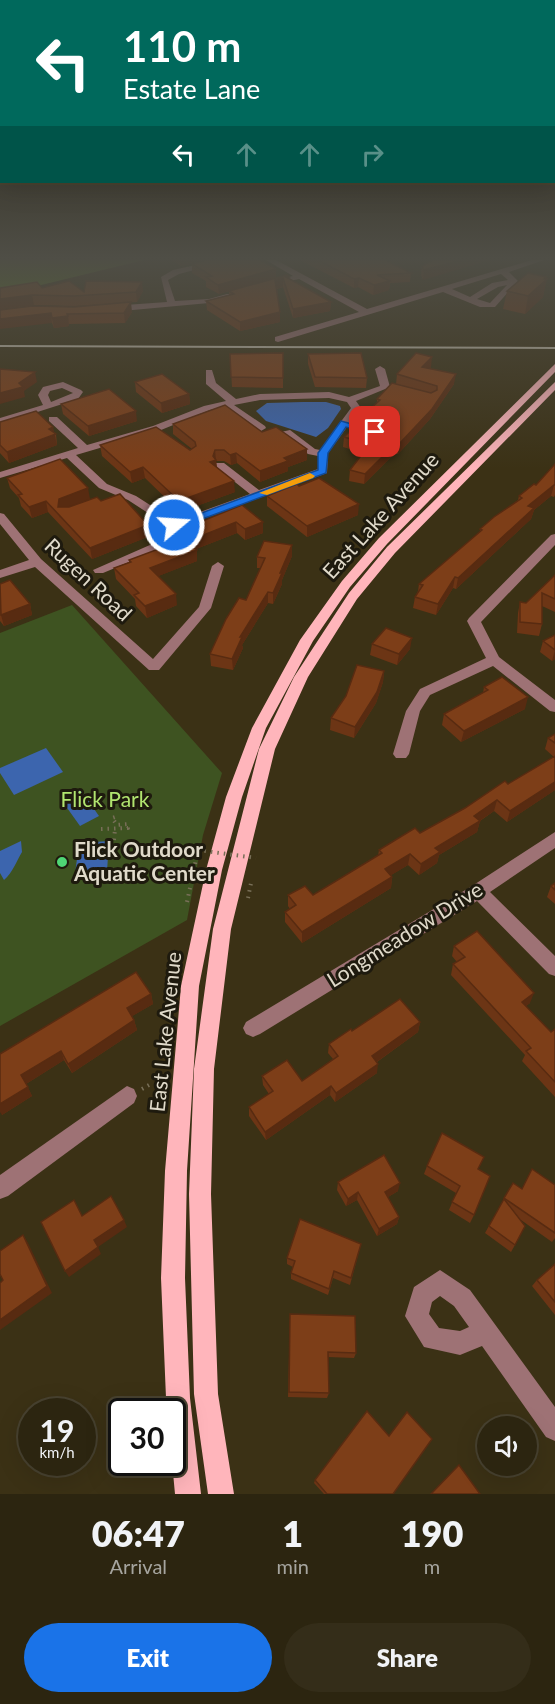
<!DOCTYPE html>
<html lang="en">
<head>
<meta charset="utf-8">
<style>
	body { margin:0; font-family:Lato,sans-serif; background:#342d19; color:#f1f3f6; height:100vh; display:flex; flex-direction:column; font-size:22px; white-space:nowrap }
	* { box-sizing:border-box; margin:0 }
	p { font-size:20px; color:#a6a59f }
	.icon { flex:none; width:33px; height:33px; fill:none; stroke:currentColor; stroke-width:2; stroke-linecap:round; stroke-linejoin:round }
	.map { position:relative; height:1494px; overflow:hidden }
	.side { display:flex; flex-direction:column; background:#2c2510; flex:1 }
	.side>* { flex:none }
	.guide { position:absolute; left:0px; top:0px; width:555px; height:183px; box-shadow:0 6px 24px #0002,0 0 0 2px #484230; background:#00695c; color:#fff; overflow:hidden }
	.buttons { position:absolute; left:477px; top:1416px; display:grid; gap:12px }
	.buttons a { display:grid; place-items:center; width:60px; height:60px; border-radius:50%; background:#2c2510; box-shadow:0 6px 24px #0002,0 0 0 2px #484230; font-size:30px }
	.speed { position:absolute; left:18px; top:1398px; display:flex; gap:12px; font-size:30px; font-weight:700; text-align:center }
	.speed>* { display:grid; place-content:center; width:78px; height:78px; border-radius:50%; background:#2c2510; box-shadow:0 6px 24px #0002,0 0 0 2px #484230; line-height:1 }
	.speed small { font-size:15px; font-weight:400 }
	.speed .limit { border:3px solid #111; border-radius:9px; background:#fff; color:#111 }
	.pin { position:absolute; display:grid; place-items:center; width:51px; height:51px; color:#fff; margin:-26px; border-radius:12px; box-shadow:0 3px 9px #0006 }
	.me { position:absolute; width:66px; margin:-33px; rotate:72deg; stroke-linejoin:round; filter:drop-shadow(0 0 4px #0008) }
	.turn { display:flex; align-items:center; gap:21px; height:126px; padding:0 24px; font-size:27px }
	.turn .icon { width:78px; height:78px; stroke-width:2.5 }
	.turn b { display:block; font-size:42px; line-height:51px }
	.lanes { display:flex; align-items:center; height:57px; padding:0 24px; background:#0003; justify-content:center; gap:30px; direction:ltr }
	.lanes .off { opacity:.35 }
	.eta { display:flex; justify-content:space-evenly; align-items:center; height:102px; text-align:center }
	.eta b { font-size:36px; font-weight:800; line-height:42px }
	.cta { display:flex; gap:12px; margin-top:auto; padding:12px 24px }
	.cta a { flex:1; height:69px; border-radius:36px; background:#1a73e8; color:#fff; font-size:24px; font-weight:800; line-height:69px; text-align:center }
	.cta a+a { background:#342d19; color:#f1f3f6 }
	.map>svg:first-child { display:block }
</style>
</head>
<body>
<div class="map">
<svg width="555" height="1494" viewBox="0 0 555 1494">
	<rect width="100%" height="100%" fill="#3b3115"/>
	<polygon fill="#3e5321" points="72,605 222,773 203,835 187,920 0,1026 0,633"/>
	<polygon fill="#567a1d" points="0,260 144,260 0,295"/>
	<g fill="#3c65ae">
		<polygon points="303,402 326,402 340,406 341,409 328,428 316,437 266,421 256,411 267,403"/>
		<polygon points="46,748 63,772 14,795 0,773 0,768"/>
		<polygon points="80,789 99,816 80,826 60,798"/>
		<path d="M21 841 22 852C16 862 13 872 4 880L0 873V851Z"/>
		<polygon points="109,841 107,872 75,874 79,843"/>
	</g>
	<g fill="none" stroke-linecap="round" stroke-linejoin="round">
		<g stroke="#786f58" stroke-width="4" stroke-dasharray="1.5 5" stroke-linecap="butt">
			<polyline points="101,829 128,828 128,824 117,825 112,818 115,817"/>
			<polyline points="114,840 115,829"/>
			<polyline points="248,898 251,883"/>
			<polyline points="187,902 198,850"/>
			<polyline points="142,1089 151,1084"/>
		</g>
		<g fill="#9e7275" fill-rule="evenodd">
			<polygon points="218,260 232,260 179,274 168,280 175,301 209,299 227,294 230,294 230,298 209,303 111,312 107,309 111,306 167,302 161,277 173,270"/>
			<path d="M266 260H276L367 309 532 260H544L509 272 518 281 495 307H480L443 292 278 342 275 341V337L359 312 299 279 267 286V282L293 276ZM501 274 508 280 492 283 470 297 452 289ZM507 285 490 303 477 299 498 287Z"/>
			<path d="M380 366 385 369 390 387 356 401 361 408 328 453 327 473 179 527 168 546 103 573H95L93 570 159 541 168 526 128 500 99 488 67 458 0 478V472L78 448 49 421V417H57L87 445 153 426 204 406 226 401 206 384V370H212L216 383 236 399 260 394 329 392 349 397 380 386 375 369ZM329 398 347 402 351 408 320 450 315 449 290 430 281 432 308 454 318 456V469L259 490 224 463H216V467L250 494 175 521 136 496 107 484 76 455 161 430 210 410 224 407 261 431 266 428 265 426 234 405 260 400Z"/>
			<path d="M63 382 81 390 83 392 78 399 0 424V418L43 405 38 395 43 387ZM62 388 73 393 51 402 48 395 50 391Z"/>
			<polygon points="0,513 4,514 41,559 153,659 199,607 212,566 218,562 224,566 211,608 159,670 149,670 35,567 0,578 0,570 29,560 0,524"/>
			<polygon points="555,534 555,545 481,622 499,657 555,700 555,712 550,711 493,666 430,695 420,711 409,754 406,758 396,758 393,754 406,711 420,689 486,658 467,621 469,618 551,535"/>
			<polygon points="555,832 555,848 490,892 555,956 555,976 549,974 477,901 260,1034 253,1037 246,1034 243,1028 246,1022 472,886"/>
			<polygon points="127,1086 134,1089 137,1096 134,1103 8,1196 0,1199 0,1175"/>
			<path d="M440 1270 470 1290 555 1407V1441L546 1437 482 1346 460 1355 424 1347 405 1316 414 1287ZM440 1296 454 1306 469 1327 460 1331 439 1328 429 1314 432 1302Z"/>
		</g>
		<g fill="#ffb5bb" fill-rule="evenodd">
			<polygon points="555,364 555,372 387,544 350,587 313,641 266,728 242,797 222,870 199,986 187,1171 185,1278 190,1398 201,1494 175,1494 172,1462 172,1412 167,1412 166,1398 161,1278 165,1171 181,986 206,870 226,797 252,728 300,640 342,581 379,538"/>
			<polygon points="555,382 555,390 395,553 357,599 308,677 275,749 231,929 214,1069 211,1194 218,1394 234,1494 208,1494 194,1394 189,1194 194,1069 213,929 259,749 294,677 349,593 387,547"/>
		</g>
		<polyline stroke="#cec7b6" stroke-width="2" points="0,346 555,348"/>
		<polyline stroke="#786f58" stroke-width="4" stroke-dasharray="1.5 5" stroke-linecap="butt" points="198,850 256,858"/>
	</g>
	<g fill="#6c3515">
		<polygon points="171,260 260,260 276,269 276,278 289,277 289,279 331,302 330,311 293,318 283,287 277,289 280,312 280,322 240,331 207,310 206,301 229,295 229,291 219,294 206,287 206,281 192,273 192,264 198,262 181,266"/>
		<polygon points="300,260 385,260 411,273 410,282 390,283 389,290 373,295 358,287 354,288"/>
		<polygon points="433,260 423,280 421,275 422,266"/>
		<polygon points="546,279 543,297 525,314 503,309 507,291"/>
		<polygon points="0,288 84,292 143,291 137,302 75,306 34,305 0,309"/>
		<polygon points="0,310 132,312 125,323 69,324 69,326 54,328 52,323"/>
		<polygon points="283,353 283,388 232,387 230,354"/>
		<polygon points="308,354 367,378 366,388 315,387 308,364"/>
		<polygon points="431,367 429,369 454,384 430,419 398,454 395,453 364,484 349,481 350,470 363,453 343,447 344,437 367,423 367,414 369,412 369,410 377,403 377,399 396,384 397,374"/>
		<polygon points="135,382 189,394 190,404 162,413 136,392"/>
		<polygon points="61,404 137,421 89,436 63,414"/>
		<polygon points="0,422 56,434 57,445 9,463 0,453"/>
		<polygon points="173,424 262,432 307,460 288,467 288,471 260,482 237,463 231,465 224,461 216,461 217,467 235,492 180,512 145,478 132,483 102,456 100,445 190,450 192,449 173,434"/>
		<polygon points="555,464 555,495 554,497 551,496 534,510 531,519 456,589 453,588 436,615 413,608 415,597 418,591 419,584 480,532 480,529 518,500 519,496 536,485"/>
		<polygon points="7,478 90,499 68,507 101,501 150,536 92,559 48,512 32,518 21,506 19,498 10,488"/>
		<polygon points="299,486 358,515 307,537 267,506 267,496"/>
		<polygon points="225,513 263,522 263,533 245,540 237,533 196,549 185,539 185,528"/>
		<polygon points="292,545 292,556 282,580 282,584 273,604 268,603 242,645 243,648 233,670 211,666 210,654 246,600 261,568 257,568 257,557"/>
		<polygon points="129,560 197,561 158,576 177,605 147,618 136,606 135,599 116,579 114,568 129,562"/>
		<polygon points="555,575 555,612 542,606 542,624 539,636 517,633 518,613 520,602 526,603"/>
		<polygon points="0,584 30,604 32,615 4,626 0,621"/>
		<polygon points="555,635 555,659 552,661 540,652 543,641"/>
		<polygon points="372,644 410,649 397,665 370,655"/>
		<polygon points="384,671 383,682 376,703 354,738 330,730 331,718"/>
		<polygon points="484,687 525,709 461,742 442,725 444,714 483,693"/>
		<polygon points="555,734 555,790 507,822 494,811 480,821 477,832 439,855 437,863 419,875 408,865 391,875 392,877 391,888 302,943 285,922 285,912 290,909 288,906 288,895 313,895 378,856 379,850 420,833 508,784 554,757 545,749 548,738"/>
		<polygon points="555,883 555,904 547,897 551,886"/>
		<polygon points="454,946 530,1003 526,1006 551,1032 555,1029 555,1097 522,1061 525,1055 451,975 453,964 457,962 452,956"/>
		<polygon points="151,994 153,1004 132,1016 134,1020 137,1030 72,1073 64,1060 26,1084 32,1096 2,1115 0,1054"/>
		<polygon points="420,1022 418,1032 377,1062 377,1073 335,1102 330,1095 266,1140 249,1116 249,1107 269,1094 263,1085 262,1076 302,1081 333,1059 328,1053 329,1044 352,1031"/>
		<polygon points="427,1166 478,1169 474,1215 470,1223 449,1210 456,1193 424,1174"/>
		<polygon points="338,1182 398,1191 388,1197 399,1217 397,1224 377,1236 357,1200 346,1206 337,1190"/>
		<polygon points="513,1183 522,1189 555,1185 555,1238 552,1242 521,1220 515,1245 511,1252 485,1233"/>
		<polygon points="361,1244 350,1285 333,1278 328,1295 291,1279 291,1273 293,1267 287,1264 287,1258"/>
		<polygon points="555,1264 555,1315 532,1286 537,1280"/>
		<polygon points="290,1314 356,1353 354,1358 328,1357 329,1393 327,1398 288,1397"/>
		<polygon points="315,1480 393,1494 324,1494 314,1483"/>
	</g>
	<g fill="#582b11">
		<polygon points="180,260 208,260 181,266"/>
		<polygon points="461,260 490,260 423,280 424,270"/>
		<polygon points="276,269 276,278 219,294 218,285"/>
		<polygon points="546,277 545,281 547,279 543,297 525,314 528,296"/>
		<polygon points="283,278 283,287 275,289 275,280"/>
		<polygon points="359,278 358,287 354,288 354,279"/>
		<polygon points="390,281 389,290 373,295 374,285"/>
		<polygon points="142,282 143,291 137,302 136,292"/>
		<polygon points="32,295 34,305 0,309 0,299"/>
		<polygon points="131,302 132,312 125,323 124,313"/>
		<polygon points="331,302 330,311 293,318 293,309"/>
		<polygon points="280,312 280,322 240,331 240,322"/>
		<polygon points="51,313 52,323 0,329 0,319"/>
		<polygon points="68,316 69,326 54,328 52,318"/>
		<polygon points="432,357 431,367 421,377 422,367"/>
		<polygon points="35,372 37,382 24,391 25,397 0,404 0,393 19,383"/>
		<polygon points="456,374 454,384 430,419 398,454 399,444"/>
		<polygon points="189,394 190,404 162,413 161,403"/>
		<polygon points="136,411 137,421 89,436 88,426"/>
		<polygon points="53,427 57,445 9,463 7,452"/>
		<polygon points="396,443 395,453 364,484 365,474"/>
		<polygon points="307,449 307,460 288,467 288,471 260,482 260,471 284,458"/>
		<polygon points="215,450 217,470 210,462"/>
		<polygon points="236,453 237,463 231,465 230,455"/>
		<polygon points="143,467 145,478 132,483 130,472"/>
		<polygon points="234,481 235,492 180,512 179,501"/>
		<polygon points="554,485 551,496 534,510 531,519 456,589 458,578 528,506"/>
		<polygon points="88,488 90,499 61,510 60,518 58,507 59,499"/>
		<polygon points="46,501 48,512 32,518 29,507"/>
		<polygon points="359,504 358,515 307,537 307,526"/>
		<polygon points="236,522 237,533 196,549 196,538"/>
		<polygon points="263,522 263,533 245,540 245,529"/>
		<polygon points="148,525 150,536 92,559 90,548"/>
		<polygon points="292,545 292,556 282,580 282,584 273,604 273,593 280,573"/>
		<polygon points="197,550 197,561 151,579 150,568"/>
		<polygon points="455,577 453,588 436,615 438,604"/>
		<polygon points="268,592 268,603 242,645 243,648 233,670 232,659 240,637"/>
		<polygon points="176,594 177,605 147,618 145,606"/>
		<polygon points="30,604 32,615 4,626 1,615"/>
		<polygon points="412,638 410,649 397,665 399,654"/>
		<polygon points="555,650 555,659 552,661"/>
		<polygon points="384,671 383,682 376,703 354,738 355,727"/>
		<polygon points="528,697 525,709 461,742 464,731"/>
		<polygon points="555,782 555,790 507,822 510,811"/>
		<polygon points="497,800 494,811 475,824 480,821 477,832 439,855 437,863 419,875 421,864 435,848 474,816"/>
		<polygon points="410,854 408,865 383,880 385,869"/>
		<polygon points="392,877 391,888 302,943 302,932"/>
		<polygon points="534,993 530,1003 518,1012 522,1002"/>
		<polygon points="151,994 153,1004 129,1018 127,1008"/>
		<polygon points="134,1020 137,1030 72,1073 68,1064"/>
		<polygon points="420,1022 418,1032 371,1066 372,1056"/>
		<polygon points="61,1051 64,1060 26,1084 21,1075"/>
		<polygon points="378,1064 377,1073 335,1102 336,1093"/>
		<polygon points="331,1086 330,1095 266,1140 265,1132"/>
		<polygon points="28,1087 32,1096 2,1115 0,1112 0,1104"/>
		<polygon points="400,1183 398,1191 383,1200 385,1192"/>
		<polygon points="358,1192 357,1200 346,1206 348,1199"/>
		<polygon points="399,1217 397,1224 377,1236 379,1229"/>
		<polygon points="124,1220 127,1227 98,1247 101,1254 69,1277 65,1271 94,1240"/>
		<polygon points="23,1235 28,1243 52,1293 0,1330 0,1320"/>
	</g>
	<g fill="#7d3e18" stroke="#582b11" stroke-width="1.5">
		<polygon points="206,260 260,260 276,269 218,285 206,277 212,276 192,264"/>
		<polygon points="318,260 385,260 411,273 377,275 390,281 374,285 359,278 354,279"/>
		<polygon points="433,260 461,260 424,270 422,266"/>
		<polygon points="528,273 546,277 544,279 547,279 528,296 507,291"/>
		<polygon points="287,275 289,277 286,277 331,302 293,309 283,278 275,280 280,312 240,322 206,301 234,294 229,291"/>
		<polygon points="69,281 84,292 86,281 142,282 136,292 74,296 32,295 0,299 0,288 37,282 42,288"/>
		<polygon points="131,302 124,313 67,314 68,316 52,318 51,313 0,319 0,310 32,306 74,307"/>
		<polygon points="283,353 283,378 231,377 230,354"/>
		<polygon points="361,353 367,378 315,377 308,354"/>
		<polygon points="416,353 432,357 422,367 456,374 432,409 399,444 396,443 365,474 350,470 370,444 344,437 359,422 397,430 398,423 367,414 371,410 369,410 380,400 377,399 392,383 431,393 437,390 437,386 397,374"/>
		<polygon points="0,369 35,372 19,383 23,387 0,393"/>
		<polygon points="162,374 189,394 161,403 135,382"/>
		<polygon points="109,389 136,411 88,426 61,404"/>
		<polygon points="225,405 262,432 276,427 307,449 284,458 288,461 260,471 236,453 230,455 224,450 215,450 213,456 216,460 210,462 234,481 179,501 143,467 130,472 100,445 156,427 190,450 196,446 195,442 173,424"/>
		<polygon points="36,411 53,427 49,429 56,434 7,452 0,445 0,422"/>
		<polygon points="60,459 88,488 59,499 58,507 69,507 97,497 101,501 120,494 148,525 90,548 46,501 29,507 18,495 22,494 7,478"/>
		<polygon points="555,464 555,485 554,485 528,506 534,508 458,578 455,577 438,604 415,597 423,585 419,584 482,530 480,529 494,517 522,498 519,496 534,484 536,485"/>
		<polygon points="319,478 359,504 307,526 267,496 297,484 299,486"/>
		<polygon points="242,505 263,522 245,529 236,522 196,538 185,528"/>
		<polygon points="185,539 197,550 150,568 176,594 145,606 134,595 139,593 114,568 131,562 129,560"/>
		<polygon points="264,541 292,545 280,573 282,573 273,593 268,592 240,637 242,637 232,659 210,654 226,619 239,598 246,600 265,558 257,557"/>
		<polygon points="555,575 555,599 542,593 542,624 520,622 520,602 526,603"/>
		<polygon points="10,580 30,604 1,615 0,584"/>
		<polygon points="386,628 412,638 399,654 372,644"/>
		<polygon points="555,635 555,650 543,641"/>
		<polygon points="357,665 384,671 377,692 355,727 331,718 346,696"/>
		<polygon points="502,677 528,697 464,731 444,714 488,690 484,687"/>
		<polygon points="555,734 555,743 548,738"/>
		<polygon points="555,756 555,782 510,811 497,800 474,816 480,821 435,848 440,852 421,864 410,854 385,869 392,877 302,932 285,912 296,905 288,895 305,886 313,895 382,853 379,850 415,828 420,833 465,808 505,781 508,784"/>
		<polygon points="555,883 555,890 551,886"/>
		<polygon points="477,931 534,993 522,1002 551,1032 555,1029 555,1082 526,1051 531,1048 453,964 465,957 454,946"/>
		<polygon points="136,972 151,994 127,1008 134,1020 68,1064 61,1051 21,1075 28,1087 0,1104 0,1054"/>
		<polygon points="400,999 420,1022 372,1056 378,1064 336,1093 331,1086 265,1132 249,1107 273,1091 262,1076 287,1060 302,1081 338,1056 329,1044 351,1029 352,1031"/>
		<polygon points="442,1133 484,1157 478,1169 490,1176 474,1215 452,1202 460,1186 427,1166"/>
		<polygon points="384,1155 400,1183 385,1192 399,1217 379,1229 358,1192 348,1199 338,1182"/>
		<polygon points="532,1169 555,1185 555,1233 504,1198 513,1183 522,1189"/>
		<polygon points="111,1196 124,1220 94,1240 98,1247 65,1271 41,1222 74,1200 82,1216"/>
		<polygon points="504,1199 525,1226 515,1245 489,1226"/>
		<polygon points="300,1219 361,1244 351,1278 334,1271 329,1289 291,1273 295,1261 287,1258"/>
		<polygon points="23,1235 47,1286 0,1320 0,1283 3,1280 0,1274 0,1251"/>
		<polygon points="555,1264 555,1302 537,1280"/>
		<polygon points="290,1314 355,1316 356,1353 328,1352 329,1393 289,1392"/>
		<polygon points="367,1411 389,1436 407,1412 432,1439 393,1494 327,1494 315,1480"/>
		<polygon points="459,1465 480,1494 431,1494"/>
	</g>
	<linearGradient id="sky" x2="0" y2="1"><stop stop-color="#201b0c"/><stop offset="0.55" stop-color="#4f4e46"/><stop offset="1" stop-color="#4f4e46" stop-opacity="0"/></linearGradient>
	<rect width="555" height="469" fill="url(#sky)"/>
	<polygon fill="#1a73e8" stroke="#114b97" stroke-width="1.5" points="341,421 380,432 375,435 346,427 328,453 326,473 178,528 171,528 169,525 318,470 318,453"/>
	<polygon fill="#f59e0b" points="310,473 315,476 313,478 267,495 259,493"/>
	<circle fill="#4fd675" stroke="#1e1a0e" stroke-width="2" cx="62" cy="862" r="6"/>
	<g text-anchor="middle" stroke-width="6" stroke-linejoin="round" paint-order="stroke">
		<g font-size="21" fill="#e0daca" stroke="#1e1a0e">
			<text transform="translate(381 516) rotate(-48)" y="7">East Lake Avenue</text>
			<text transform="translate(88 580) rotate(43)" y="7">Rugen Road</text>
			<text transform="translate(405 935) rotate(-32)" y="7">Longmeadow Drive</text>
			<text transform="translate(166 1032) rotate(-84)" y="7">East Lake Avenue</text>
		</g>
		<g font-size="21" fill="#b1e46f" stroke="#1e1a0e">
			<text x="105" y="807">Flick Park</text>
		</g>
		<g font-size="21" font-weight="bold" fill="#e0daca" stroke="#1e1a0e" text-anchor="start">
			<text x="74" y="857">Flick Outdoor<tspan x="74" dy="24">Aquatic Center</tspan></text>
		</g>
	</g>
</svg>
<div class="buttons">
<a><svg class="icon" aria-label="sound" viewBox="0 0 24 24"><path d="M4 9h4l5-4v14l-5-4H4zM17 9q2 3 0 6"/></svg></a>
</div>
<div class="speed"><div>19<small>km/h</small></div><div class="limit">30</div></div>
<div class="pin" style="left:375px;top:432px;background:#d93025"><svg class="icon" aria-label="arrive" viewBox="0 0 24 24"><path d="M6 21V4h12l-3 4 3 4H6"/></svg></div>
<svg class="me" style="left:174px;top:525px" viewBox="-20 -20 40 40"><circle r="17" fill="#1a73e8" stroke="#fff" stroke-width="3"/><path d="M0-11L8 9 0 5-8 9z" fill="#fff"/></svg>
<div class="guide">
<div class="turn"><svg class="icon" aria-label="left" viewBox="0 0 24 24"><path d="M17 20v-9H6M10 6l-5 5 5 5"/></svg><div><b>110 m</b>Estate Lane</div></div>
<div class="lanes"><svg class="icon" aria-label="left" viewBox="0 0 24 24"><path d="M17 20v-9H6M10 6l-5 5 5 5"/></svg><svg class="icon off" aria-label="ahead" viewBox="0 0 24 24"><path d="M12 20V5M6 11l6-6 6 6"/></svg><svg class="icon off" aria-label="ahead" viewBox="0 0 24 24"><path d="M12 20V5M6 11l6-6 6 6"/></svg><svg class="icon off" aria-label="right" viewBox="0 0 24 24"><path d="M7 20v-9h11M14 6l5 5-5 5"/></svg></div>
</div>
</div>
<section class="side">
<div class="eta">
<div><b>06:47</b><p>Arrival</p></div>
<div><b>1</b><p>min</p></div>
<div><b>190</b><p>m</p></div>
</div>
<div class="cta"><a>Exit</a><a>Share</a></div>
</section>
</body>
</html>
